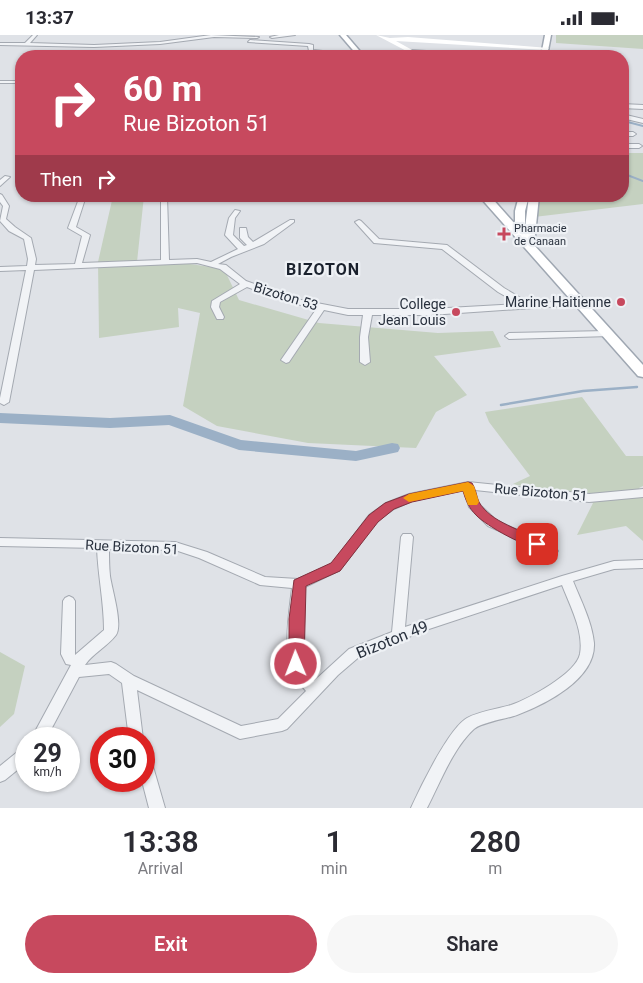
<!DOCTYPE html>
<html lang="en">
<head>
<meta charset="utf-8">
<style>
	body { margin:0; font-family:Roboto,sans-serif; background:#f7f7f7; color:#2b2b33; height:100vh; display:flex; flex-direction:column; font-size:19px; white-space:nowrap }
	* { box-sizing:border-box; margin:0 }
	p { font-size:16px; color:#7c7c81 }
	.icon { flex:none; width:28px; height:28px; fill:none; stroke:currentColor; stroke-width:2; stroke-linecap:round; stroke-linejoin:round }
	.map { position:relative; height:773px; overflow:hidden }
	.sheet { display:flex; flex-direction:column; background:#fff; flex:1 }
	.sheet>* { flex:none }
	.top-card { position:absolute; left:15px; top:15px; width:614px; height:152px; border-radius:20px; box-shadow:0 1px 4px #0004; background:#c7495e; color:#fff; overflow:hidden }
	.speed { position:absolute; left:15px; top:692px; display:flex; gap:10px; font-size:25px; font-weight:700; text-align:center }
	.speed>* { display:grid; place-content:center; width:65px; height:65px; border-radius:50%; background:#fff; box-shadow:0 1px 4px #0004; line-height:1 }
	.speed small { font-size:12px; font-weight:400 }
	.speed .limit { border:8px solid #d22; background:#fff; color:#111 }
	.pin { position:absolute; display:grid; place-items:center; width:42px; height:42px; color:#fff; margin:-21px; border-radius:10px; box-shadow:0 2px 8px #0006 }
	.me { position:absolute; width:55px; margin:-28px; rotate:359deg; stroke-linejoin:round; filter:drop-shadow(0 0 4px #0008) }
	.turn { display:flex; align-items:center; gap:18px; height:105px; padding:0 25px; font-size:22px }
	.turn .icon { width:65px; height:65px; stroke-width:2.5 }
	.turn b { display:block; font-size:35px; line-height:42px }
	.then { display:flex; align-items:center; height:48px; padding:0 25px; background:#0003; gap:10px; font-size:19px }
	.eta { display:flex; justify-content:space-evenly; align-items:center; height:85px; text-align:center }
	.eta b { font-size:30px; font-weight:600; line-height:35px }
	.primary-button { display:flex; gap:10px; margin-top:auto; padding:10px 25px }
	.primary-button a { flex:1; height:58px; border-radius:30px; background:#c7495e; color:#fff; font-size:20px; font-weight:600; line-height:58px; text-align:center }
	.primary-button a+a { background:#f7f7f7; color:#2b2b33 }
	.status { display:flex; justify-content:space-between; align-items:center; height:35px; padding:0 25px; background:#fff; direction:ltr }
	.status svg { height:14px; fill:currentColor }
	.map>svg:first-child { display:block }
</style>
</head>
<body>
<div class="status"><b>13:37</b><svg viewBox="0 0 49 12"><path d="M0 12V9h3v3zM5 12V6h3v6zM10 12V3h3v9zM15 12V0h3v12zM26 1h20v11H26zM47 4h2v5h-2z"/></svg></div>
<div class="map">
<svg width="643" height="773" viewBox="0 0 643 773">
	<rect width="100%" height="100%" fill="#dfe2e7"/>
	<g fill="#c5d1c0">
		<polygon points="556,0 643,0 643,14 556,8"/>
		<polygon points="623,118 643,118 643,169 534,182 538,161 622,161"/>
		<polygon points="113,161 144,161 137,227 170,226 224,234 239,265 319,288 438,298 493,296 501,312 434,321 467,360 436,377 416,413 308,408 217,391 183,371 200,278 178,273 179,292 99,303 98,227"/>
		<polygon points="582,362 626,421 643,421 643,451 639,453 643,464 643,506 626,491 577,500 593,468 513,449 530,441 489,387 485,377"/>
		<polygon points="0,617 25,631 14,679 0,692"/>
	</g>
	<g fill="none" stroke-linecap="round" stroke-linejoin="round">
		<polyline stroke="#9bb0c6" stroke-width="1" points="622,85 628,87"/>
		<g stroke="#9bb0c6" stroke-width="2">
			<polyline points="624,86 643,91"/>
			<polyline points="622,138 643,146"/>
		</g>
		<polyline stroke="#9bb0c6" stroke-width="2.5" points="501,370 583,356 637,352"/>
		<polygon fill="#9bb0c6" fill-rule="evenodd" points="0,378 110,383 170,380 241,405 356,416 392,408 398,409 400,413 398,417 356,426 239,415 169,390 110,393 0,388"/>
		<defs>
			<g id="street">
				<polygon points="33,0 37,0 30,8 94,10 160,7 211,0 259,2 257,3 214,2 160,9 94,12 0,10 0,8 25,8"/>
				<polygon points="279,0 295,0 272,3 270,2"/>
				<polygon points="250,5 309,9 313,10 313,15 362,20 358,21 311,17 309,16 308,11 248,7"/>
				<polygon points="409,15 496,20 498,21 407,17"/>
				<rect x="0" y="46" width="21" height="2"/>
				<polygon points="622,69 643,70 643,74 622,73"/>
				<polygon points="622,79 643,84 643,88 622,83"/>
				<polygon points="622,97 633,97 636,99 633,101 622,101"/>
				<polygon points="622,109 639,109 642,111 639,113 622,113"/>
				<polygon points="5,141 10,142 0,151 0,145"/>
				<polygon points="0,159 2,160 9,171 6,184 15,192 31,203 36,224 35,230 75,229 82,201 68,193 80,161 86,161 76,192 90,200 82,228 161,225 161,161 167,161 169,225 197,224 211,227 238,214 225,200 229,183 235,175 240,176 235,183 233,200 244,211 247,210 240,203 240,193 246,193 248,202 253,207 290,185 294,185 294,187 264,209 231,222 218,229 226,230 246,246 296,264 348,274 430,274 519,269 498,257 442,214 374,208 355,187 359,185 361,186 379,204 447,210 504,253 529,268 578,266 582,268 578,270 430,280 372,280 368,302 370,327 365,330 360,327 360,302 363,280 348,280 324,275 289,327 286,328 281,325 317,273 291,268 247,252 220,267 219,272 224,282 223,284 217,284 211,272 212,266 240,249 220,234 197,228 34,235 9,367 4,370 0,368 0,363 26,235 0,236 0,232 27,231 28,224 24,204 9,196 0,186 3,171 0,167"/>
				<polygon points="607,296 611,299 610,301 509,304 505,301 509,298"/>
				<path d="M468 447 589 459 643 454V462L589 467 475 455 478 468 496 485 556 513 558 516 556 519 552 520 488 491 469 472 464 455 412 466 394 474 377 486 340 535 305 552C302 581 292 623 314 646L349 614 392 597 401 502 403 499H411L413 502 405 592 562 541 614 526 643 525V533L614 534 573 546C581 566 592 587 594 608 596 644 546 669 517 680 506 684 483 687 474 694 453 713 440 748 427 773H411C420 753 449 693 467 683 480 676 497 674 511 670 528 664 576 639 580 619 584 596 570 571 562 550L426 595 359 622 338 640 287 694 282 696 240 704 137 655 143 704H129L122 648 109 639 79 642 46 704H31L71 630 66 629 61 619 63 566 65 563 69 561 73 563 75 566V620L104 595C104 567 98 541 97 513L0 511V503L175 507 207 517 265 542 298 544 332 529 369 480 386 468 409 459ZM109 514 175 515 199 523 260 550 292 553C288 588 279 628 306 656L278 684 241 691 134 641 116 629 111 627 85 630C93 618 107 612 116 600 123 589 112 555 110 541 109 532 109 523 109 514Z"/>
				<polygon points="26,712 26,728 5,745 0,747 0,731 21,714"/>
				<polygon points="144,721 149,723 152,728 165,773 149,773 142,746 144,746"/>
			</g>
			<g id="primary">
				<polygon points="340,0 346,0 364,21 358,21"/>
				<polygon points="545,0 551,0 547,21 541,21"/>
				<polygon points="479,161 490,161 515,189 515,176 519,161 529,161 525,176 525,193 529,161 539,161 534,210 643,330 643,342 638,341"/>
			</g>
		</defs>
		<use href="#street" stroke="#a4a9b1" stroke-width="2"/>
		<use href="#primary" stroke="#9fa7b2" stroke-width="3"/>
		<use href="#street" fill="#f1f3f6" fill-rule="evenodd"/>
		<polygon fill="#fff" fill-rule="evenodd" points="376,0 390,3 408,2 549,13 546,15 396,6 423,21 416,21"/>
		<use href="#primary" fill="#fff" fill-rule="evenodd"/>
	</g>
	<path fill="#c7495e" stroke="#812f3d" d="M468 447 472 448C476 454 476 461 479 467 490 487 523 496 542 505L544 509 542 512C530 516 485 490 476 480 469 473 466 466 463 456L412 467 394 474 378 487 340 536 306 551 304 629 302 634 296 636 291 634 289 629V584L294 545 331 528 369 480 385 468 409 459Z"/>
	<polygon fill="#f59e0b" points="468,447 474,451 479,467 477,470 468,470 463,456 409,467 403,463 409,459"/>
	<g fill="#c7495e" stroke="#eef1f5" stroke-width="2">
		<path d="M501.5 191.5h5v5h5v5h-5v5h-5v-5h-5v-5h5z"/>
		<circle cx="621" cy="267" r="5"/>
		<circle cx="456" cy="277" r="5"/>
	</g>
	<g text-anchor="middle" stroke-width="4.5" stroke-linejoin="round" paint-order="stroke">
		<g font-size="11" fill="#28303d" stroke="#eef1f5" text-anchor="start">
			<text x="514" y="197">Pharmacie<tspan x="514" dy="13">de Canaan</tspan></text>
		</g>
		<g font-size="14" fill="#28303d" stroke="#eef1f5">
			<text transform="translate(286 261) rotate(17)" y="5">Bizoton 53</text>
			<text transform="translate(541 457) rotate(5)" y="5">Rue Bizoton 51</text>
			<text transform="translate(132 512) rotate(3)" y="5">Rue Bizoton 51</text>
		</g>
		<g font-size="14" fill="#28303d" stroke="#eef1f5" text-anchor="end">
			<text x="611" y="272">Marine Haitienne</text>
			<text x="446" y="274">College<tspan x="446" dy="16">Jean Louis</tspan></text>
		</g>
		<g font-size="16" font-weight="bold" letter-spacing="1" fill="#1b222e" stroke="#eef1f5">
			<text x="323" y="240">BIZOTON</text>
		</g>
		<g font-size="16" fill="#28303d" stroke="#eef1f5">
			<text transform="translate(392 604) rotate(-22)" y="6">Bizoton 49</text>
		</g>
	</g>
</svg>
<div class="speed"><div>29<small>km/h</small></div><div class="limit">30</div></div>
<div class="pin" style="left:537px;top:509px;background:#d93025"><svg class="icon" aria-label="arrive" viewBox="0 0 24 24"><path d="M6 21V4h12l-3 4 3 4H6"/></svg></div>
<svg class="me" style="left:296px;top:629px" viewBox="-20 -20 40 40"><circle r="17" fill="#c7495e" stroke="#fff" stroke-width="3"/><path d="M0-11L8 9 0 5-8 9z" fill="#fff"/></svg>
<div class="top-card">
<div class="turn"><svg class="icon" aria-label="right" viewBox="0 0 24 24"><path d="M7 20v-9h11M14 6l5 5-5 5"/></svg><div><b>60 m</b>Rue Bizoton 51</div></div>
<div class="then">Then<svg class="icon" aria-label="right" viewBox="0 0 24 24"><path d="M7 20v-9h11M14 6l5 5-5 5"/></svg></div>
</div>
</div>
<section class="sheet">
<div class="eta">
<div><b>13:38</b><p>Arrival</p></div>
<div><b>1</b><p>min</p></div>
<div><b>280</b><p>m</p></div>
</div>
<div class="primary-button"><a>Exit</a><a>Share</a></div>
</section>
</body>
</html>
